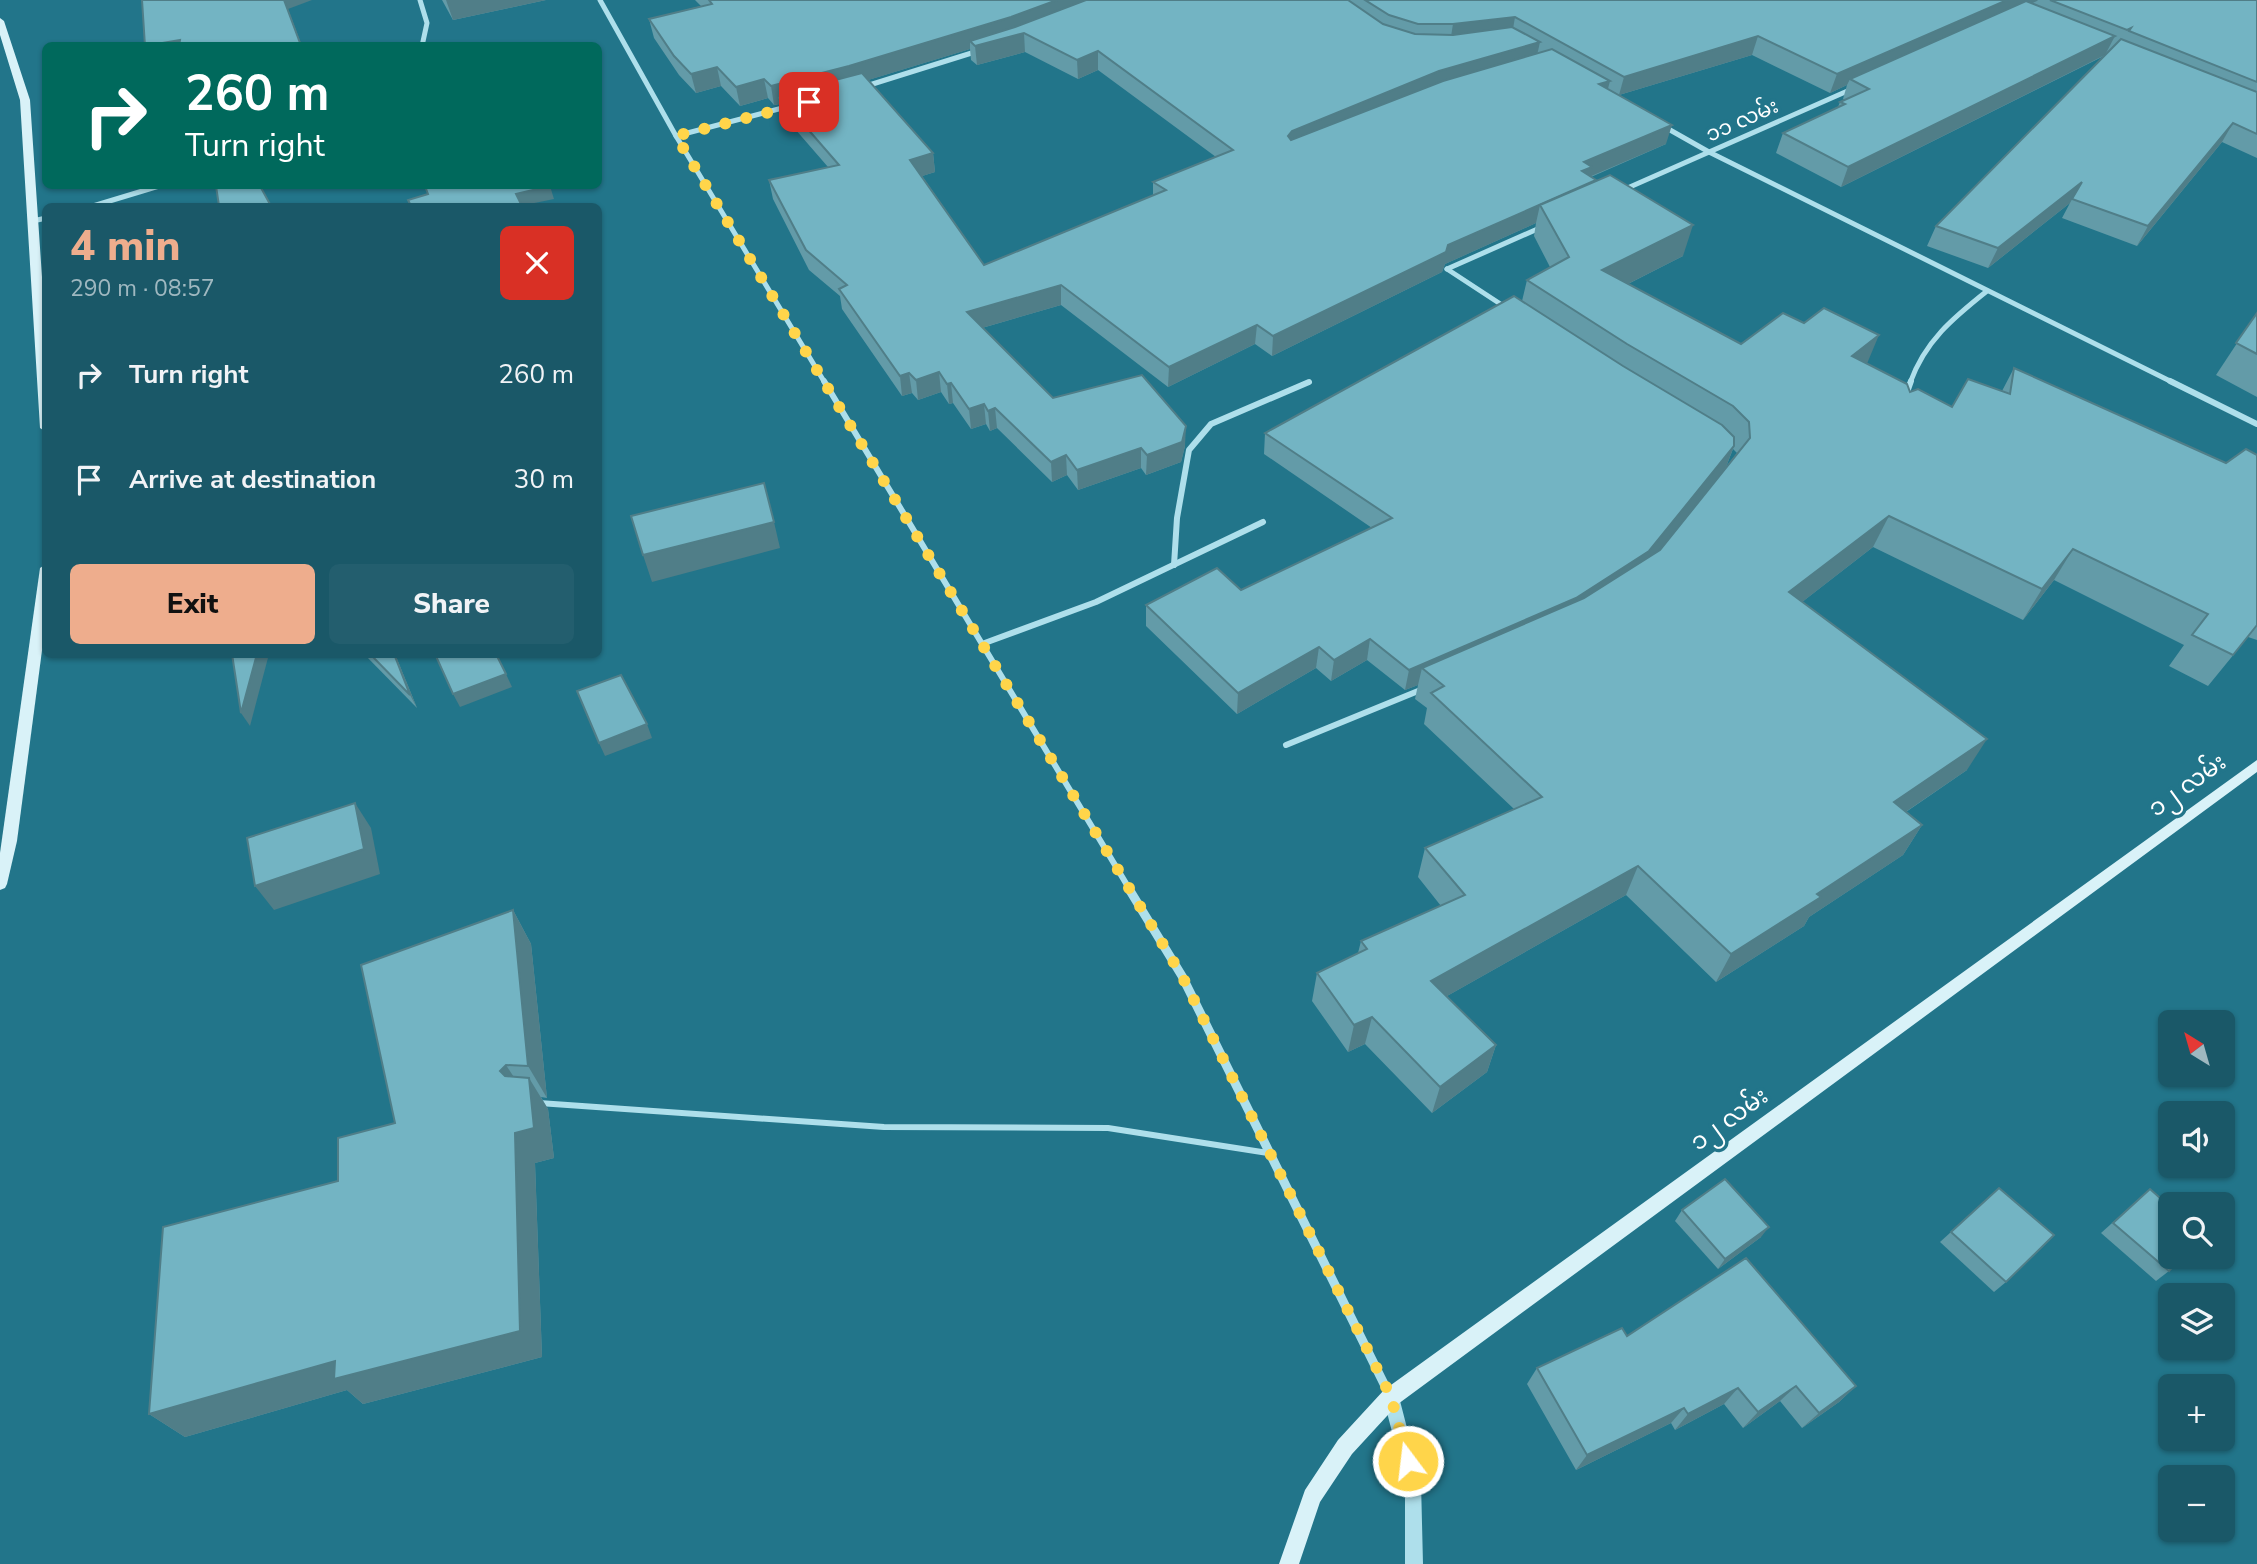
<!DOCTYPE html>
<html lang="en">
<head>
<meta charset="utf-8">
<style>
	body { margin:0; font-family:"Nunito Sans","Noto Sans Myanmar",sans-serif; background:#235e6e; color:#f1f3f6; height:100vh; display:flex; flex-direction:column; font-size:26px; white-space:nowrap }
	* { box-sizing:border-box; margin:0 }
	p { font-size:23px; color:#9fb8c0 }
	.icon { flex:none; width:38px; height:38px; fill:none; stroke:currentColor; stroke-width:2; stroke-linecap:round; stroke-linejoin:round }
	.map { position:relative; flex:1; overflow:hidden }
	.details { position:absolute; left:42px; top:203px; width:560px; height:455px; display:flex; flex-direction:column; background:#1a5868; border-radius:10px; box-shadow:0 2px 5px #0004 }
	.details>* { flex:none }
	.banner { position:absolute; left:42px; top:42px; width:560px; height:147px; border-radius:10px; box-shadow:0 2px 5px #0004; background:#00695c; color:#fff; overflow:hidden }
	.needle { width:46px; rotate:323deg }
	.buttons { position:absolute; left:2158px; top:1010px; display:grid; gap:14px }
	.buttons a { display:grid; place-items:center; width:77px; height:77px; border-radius:10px; background:#1a5868; box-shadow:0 2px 5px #0004; font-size:35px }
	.pin { position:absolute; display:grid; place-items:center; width:60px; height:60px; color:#fff; margin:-30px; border-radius:14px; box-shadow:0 4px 10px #0006 }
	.me { position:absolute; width:77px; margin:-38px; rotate:345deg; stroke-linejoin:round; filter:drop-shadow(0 0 5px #0008) }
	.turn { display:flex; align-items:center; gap:24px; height:147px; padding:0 28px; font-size:32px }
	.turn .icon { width:91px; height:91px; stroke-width:2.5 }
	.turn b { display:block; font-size:49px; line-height:60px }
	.round { display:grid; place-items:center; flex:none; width:74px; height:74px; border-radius:10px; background:#235e6e }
	.overview { display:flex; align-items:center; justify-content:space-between; height:119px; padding:0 28px }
	h1 { font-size:42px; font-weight:800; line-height:52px; color:#eead8d }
	.button { display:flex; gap:14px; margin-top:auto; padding:14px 28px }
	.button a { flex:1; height:80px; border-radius:10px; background:#eead8d; color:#111; font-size:28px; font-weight:800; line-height:80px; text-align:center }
	.button a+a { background:#235e6e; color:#f1f3f6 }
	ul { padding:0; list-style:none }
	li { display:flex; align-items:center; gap:21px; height:105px; padding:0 28px }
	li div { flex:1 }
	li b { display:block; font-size:26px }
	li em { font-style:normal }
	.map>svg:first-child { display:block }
</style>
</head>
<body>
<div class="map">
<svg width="2257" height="1564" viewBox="0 0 2257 1564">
	<rect width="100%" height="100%" fill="#22758a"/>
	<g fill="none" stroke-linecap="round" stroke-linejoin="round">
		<polyline stroke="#aedfeb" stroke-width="6" points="539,1103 884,1127 1108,1128 1268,1153"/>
		<g stroke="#aedfeb" stroke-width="5">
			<polyline points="420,0 427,23 422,46"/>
			<polyline points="600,0 676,136 825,383"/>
			<polyline points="863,87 978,51"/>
			<polyline points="1663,126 1709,152 2174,383"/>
			<polyline points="676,136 790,106"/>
			<polyline points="1623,190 1852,89"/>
			<polyline points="93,206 159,186"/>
			<polyline points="33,221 46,218"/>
			<polyline points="1447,269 1505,307"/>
			<polyline points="1447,269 1542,227"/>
			<path d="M1910 383C1925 341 1953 318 1987 291"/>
		</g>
		<g stroke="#aedfeb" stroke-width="6">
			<polyline points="824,381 1130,890"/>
			<polyline points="2170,381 2257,424"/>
			<polyline points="1906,395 1911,381"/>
			<polyline points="1174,565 1177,518 1189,450 1211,424 1309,382"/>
			<polyline points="982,644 1096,602 1263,522"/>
			<polyline points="1286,745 1423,689"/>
		</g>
		<polyline stroke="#aedfeb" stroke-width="9" points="1129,889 1182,976 1390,1396"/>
		<polygon fill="#aedfeb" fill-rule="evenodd" points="1391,1389 1397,1391 1399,1397 1421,1482 1423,1564 1405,1564 1405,1482 1383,1397 1385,1391"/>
		<g fill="#d9f2f8" fill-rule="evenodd">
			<polygon points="0,18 4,21 30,100 46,336 46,432 40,428 20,100 0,35"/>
			<polygon points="46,564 46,620 17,841 7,884 5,888 0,890 0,853 40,568"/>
			<polygon points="2257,760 2257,772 1398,1404 1352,1454 1320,1502 1299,1564 1279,1564 1305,1490 1338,1440 1384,1390"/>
		</g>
	</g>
	<g fill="#639ba8" fill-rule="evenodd">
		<polygon points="442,0 546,0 453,20"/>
		<path d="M695 0H2257V158L2222 142 2137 246 2062 218 2070 203 1988 268 1927 246 1936 226 2104 56 1841 187 1776 153 1783 133 1838 107 1840 102 1845 100 1843 99 1847 85 1830 93 1752 55 1619 95 1666 144 1591 177 1683 256 1628 284 1741 344 1867 364 1910 392 1952 407 2002 391 2014 368 2226 463 2257 455V640L2248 637 2208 686 2169 666 2184 645 2054 580 2023 620 1873 547 1802 602 1967 770 1906 812 1922 825 1903 855 1809 917 1804 926 1716 982 1626 895 1447 996 1496 1045 1487 1072 1432 1113 1365 1044 1348 1052 1312 1001 1317 973 1358 953 1361 941 1441 906 1418 877 1425 848 1514 809 1424 724 1427 708 1415 699 1418 685 1405 690 1367 660 1331 681 1316 668 1237 714 1146 626V605L1241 590 1372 528 1264 454 1265 433 1522 301 1527 280 1550 267 1534 236 1536 223 1445 264 1442 272 1272 356 1255 344 1168 387 1061 305 982 328 1053 398 1185 446 1181 462 1146 475 1141 468 1078 490 1067 475 1052 482 997 428 990 431 986 424 971 429 953 403 949 404 941 392 918 400 912 393 902 396 842 309 840 296 809 270 773 199 769 180 828 167 782 114 780 104 774 105 768 98 740 106 721 86 696 93 679 75 654 38 649 19 701 6ZM970 49 971 60 977 65 1025 52 1078 79 1098 70 1216 157 1153 182V196L984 265 922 176 935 172 933 153 868 80ZM1733 449 1737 453 1726 467Z"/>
		<polygon points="2257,313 2257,397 2216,375"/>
		<polygon points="364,654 395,654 417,708"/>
		<polygon points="513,910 531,944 547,1098 541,1097 548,1109 554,1158 535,1163 542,1357 363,1404 347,1390 185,1437 149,1414 338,1181 395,1123"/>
		<polygon points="2150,1189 2169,1271 2156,1281 2101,1233"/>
		<polygon points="1682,1210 1761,1237 1718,1269 1675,1221"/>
		<polygon points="1951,1232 2006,1282 1994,1292 1940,1242"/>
		<polygon points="1627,1336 1856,1386 1839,1402 1802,1428 1780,1401 1743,1428 1724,1404 1675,1430 1671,1423 1576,1470 1527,1384 1537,1368"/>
	</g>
	<g fill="#507e88">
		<polygon points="284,0 312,0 288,9 302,46 287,46"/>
		<polygon points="446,0 546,0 453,20"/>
		<polygon points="1057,0 1105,0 1024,33 1025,52 977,65 975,46 970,41 970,49 852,85 778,95 780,104 774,105 771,86"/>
		<polygon points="2007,0 2038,0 2037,1 1855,82 1850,79 1847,85 1830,93 1837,74"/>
		<polygon points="1515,17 1512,35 1450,43 1453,24"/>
		<polygon points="1758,36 1752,55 1619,95 1624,77"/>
		<polygon points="2115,36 2105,55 1841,187 1848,167"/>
		<polygon points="180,40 182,46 151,46"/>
		<polygon points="1540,42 1536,60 1290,150 1288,136 1292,131 1439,71"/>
		<polygon points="1098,51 1098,70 1078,79 1077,60"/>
		<polygon points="717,67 721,86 696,93 691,74"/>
		<polygon points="764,79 768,98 740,106 736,87"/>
		<polygon points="1610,81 1605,100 1599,84"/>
		<polygon points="2233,123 2222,142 2137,246 2148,226"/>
		<polygon points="1672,125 1666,144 1589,177 1596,180 1591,199 1540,205 1536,223 1445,264 1442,272 1272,356 1273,336 1448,245 1584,162"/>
		<polygon points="933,153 935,172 913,179 910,160"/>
		<polygon points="2082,182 2070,203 1988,268 1998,248"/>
		<polygon points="550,186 554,199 520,206 516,194"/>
		<polygon points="1693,225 1683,256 1594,301 1602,270"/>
		<polygon points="1061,285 1061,305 968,332 967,312"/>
		<polygon points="1257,325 1255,344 1168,387 1169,367"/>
		<polygon points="1879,335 1866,366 1852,356"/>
		<polygon points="939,372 941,392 918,400 916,380"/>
		<polygon points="909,373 912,393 902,396 900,376"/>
		<polygon points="951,383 953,403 949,404 947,384"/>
		<polygon points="984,404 986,424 971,429 969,409"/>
		<polygon points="995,408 997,428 990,431 988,411"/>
		<polygon points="1186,426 1185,446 1181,462 1146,475 1147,455"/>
		<polygon points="1734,446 1726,467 1642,572 1569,619 1422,668 1418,685 1405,690 1409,670"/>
		<polygon points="1141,448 1141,468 1078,490 1077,470"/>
		<polygon points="1066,455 1067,475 1052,482 1051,462"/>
		<polygon points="1889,516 1873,547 1775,623 1789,592"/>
		<polygon points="774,522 780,548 652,582 643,555"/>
		<polygon points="2073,549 2054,580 2023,620 2042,589"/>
		<polygon points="1370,639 1367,660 1331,681 1334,660"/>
		<polygon points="1319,647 1316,668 1237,714 1238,693"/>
		<polygon points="257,654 269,654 250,726 241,713"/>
		<polygon points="394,654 395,654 417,708 410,695"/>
		<polygon points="506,674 512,687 460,707 453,694"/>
		<polygon points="647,724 652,738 605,756 599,743"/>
		<polygon points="1987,739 1967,770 1876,832 1894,802"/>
		<polygon points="355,803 371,828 380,874 274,910 255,886"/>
		<polygon points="1922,825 1903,855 1809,917 1804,926 1716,982 1731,954 1817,894"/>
		<polygon points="1638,866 1626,895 1424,1009 1431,981"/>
		<polygon points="513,910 531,944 547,1098 528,1066"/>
		<polygon points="1372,1017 1365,1044 1348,1052 1354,1025"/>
		<polygon points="1496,1045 1487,1072 1432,1113 1440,1087"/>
		<polygon points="506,1065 526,1096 500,1071"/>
		<polygon points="529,1078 548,1109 554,1158 535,1163 542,1357 363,1404 347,1390 185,1437 149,1414 515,1133"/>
		<polygon points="1769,1227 1761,1237 1718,1269 1725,1259"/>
		<polygon points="1796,1386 1780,1401 1743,1428 1758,1412"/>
		<polygon points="1856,1386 1839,1402 1802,1428 1819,1413"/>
		<polygon points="1738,1388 1724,1404 1675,1430 1688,1414"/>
		<polygon points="1684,1408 1671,1423 1576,1470 1587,1455"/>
	</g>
	<g fill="#73b4c3" stroke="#507e88" stroke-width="2">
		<polygon points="142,0 284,0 300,43 287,46 179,46 180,40 145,46"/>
		<polygon points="709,0 1057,0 1011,17 849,66 771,86 764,79 736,87 717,67 691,74 674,56 649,19 712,4"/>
		<polygon points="1086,0 1348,0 1383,24 1415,34 1453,35 1512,27 1540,42 1439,71 1292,131 1288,136 1291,140 1443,81 1552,49 1610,81 1599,84 1672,125 1584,162 1592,167 1582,171 1596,180 1448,245 1446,252 1273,336 1257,325 1169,367 1061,285 967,312 1053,398 1142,375 1186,426 1182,442 1147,455 1141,448 1077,470 1066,455 1051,462 995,408 988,411 984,404 969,409 951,383 947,384 939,372 916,380 909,373 900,376 839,289 847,285 806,250 769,180 839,165 778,95 862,73 933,153 910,160 984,265 1166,190 1153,182 1233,150 1098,51 1077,60 1024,33 975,46 970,41 1015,27"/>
		<polygon points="1365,0 2007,0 1837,74 1758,36 1624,77 1515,17 1453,24 1418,24 1389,15"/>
		<polygon points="2050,0 2257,0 2257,82 2129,31 2131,28 2127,30"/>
		<polygon points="2026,1 2115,36 1848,167 1783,133 1845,104 1840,102 1869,89 1850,79"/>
		<polygon points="2121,39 2257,92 2257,134 2233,123 2148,226 2072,199 2082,182 1998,248 1936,226"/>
		<polygon points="1610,175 1693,225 1602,270 1741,344 1783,313 1804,323 1824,308 1879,335 1852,356 1907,384 1910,392 1918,389 1952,407 1968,379 2010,394 2014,368 2226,463 2246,449 2257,455 2257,625 2233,655 2192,635 2208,614 2073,549 2042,589 1889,516 1789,592 1987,739 1894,802 1922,825 1817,894 1821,897 1731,954 1638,866 1431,981 1496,1045 1440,1087 1372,1017 1354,1025 1317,973 1367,949 1361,941 1465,895 1425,848 1542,797 1431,693 1444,686 1422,668 1584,598 1660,550 1750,438 1749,422 1733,406 1627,344 1527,280 1569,257 1540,205"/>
		<polygon points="216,186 260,186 271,206 219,206"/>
		<polygon points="425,186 550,186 516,194 522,206 411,206 408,200 428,194"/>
		<polygon points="1514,296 1623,366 1722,425 1734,437 1734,446 1649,551 1576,598 1409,670 1370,639 1334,660 1319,647 1238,693 1146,605 1217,568 1241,590 1392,518 1265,433"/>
		<polygon points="2257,313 2257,354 2236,343"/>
		<polygon points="764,483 774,522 643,555 631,516"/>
		<polygon points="232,654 257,654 241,713"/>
		<polygon points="370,654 394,654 410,695"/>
		<polygon points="435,654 496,654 506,674 453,694"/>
		<polygon points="621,675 647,724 599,743 577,691"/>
		<polygon points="355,803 364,849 255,886 247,838"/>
		<polygon points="513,910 528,1066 506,1065 500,1071 505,1076 529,1078 534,1128 515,1133 520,1331 334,1379 335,1361 149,1414 163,1227 338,1181 338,1138 395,1123 361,965"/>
		<polygon points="1725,1179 1769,1227 1725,1259 1682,1210"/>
		<polygon points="1999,1188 2054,1235 2006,1282 1951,1232"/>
		<polygon points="2150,1189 2170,1207 2170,1256 2183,1256 2169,1271 2113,1223"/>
		<polygon points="1746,1258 1856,1386 1819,1413 1796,1386 1758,1412 1738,1388 1688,1414 1684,1408 1587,1455 1537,1368 1622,1328 1627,1336"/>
	</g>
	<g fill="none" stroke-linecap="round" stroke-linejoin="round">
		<polyline stroke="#ffd54a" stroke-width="12" stroke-dasharray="0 21.6" points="809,102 676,136 1182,976 1391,1397 1408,1461"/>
	</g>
	<g text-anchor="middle" stroke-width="7" stroke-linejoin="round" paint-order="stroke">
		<g font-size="21" fill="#fff" stroke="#22758a">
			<text transform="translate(1742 120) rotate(-24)" y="7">၁၁ လမ်း</text>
		</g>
		<g font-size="24" fill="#fff" stroke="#22758a">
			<text transform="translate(2187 785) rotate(-36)" y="8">၁၂ လမ်း</text>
			<text transform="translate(1729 1119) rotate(-36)" y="8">၁၂ လမ်း</text>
		</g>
	</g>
</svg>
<div class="buttons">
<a><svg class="needle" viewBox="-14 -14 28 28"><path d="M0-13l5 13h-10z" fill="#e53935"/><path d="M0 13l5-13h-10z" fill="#9fb8c0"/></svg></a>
<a><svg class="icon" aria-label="sound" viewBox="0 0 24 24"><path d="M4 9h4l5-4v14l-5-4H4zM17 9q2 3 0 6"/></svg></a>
<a><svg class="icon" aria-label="search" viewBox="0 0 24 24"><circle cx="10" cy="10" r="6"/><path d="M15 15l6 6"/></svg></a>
<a><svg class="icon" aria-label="layers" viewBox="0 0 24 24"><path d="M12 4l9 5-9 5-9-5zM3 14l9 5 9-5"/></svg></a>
<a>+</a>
<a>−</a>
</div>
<div class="pin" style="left:809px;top:102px;background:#d93025"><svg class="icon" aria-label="arrive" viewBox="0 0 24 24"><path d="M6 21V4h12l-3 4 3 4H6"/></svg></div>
<svg class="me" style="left:1408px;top:1461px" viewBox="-20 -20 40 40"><circle r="17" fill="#ffd54a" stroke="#fff" stroke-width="3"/><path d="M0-11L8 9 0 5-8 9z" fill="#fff"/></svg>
<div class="banner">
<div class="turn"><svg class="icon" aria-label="right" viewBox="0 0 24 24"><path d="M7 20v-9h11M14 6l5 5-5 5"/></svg><div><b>260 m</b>Turn right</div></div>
</div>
<section class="details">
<div class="overview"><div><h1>4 min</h1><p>290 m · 08:57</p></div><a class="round" style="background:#d93025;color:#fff"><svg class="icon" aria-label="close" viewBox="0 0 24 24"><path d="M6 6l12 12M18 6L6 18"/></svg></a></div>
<ul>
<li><svg class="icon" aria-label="right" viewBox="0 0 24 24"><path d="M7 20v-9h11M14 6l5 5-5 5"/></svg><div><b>Turn right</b></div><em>260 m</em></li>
<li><svg class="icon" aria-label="arrive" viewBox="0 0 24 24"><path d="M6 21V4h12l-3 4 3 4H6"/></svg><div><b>Arrive at destination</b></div><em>30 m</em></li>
</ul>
<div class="button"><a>Exit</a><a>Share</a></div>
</section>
</div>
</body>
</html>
